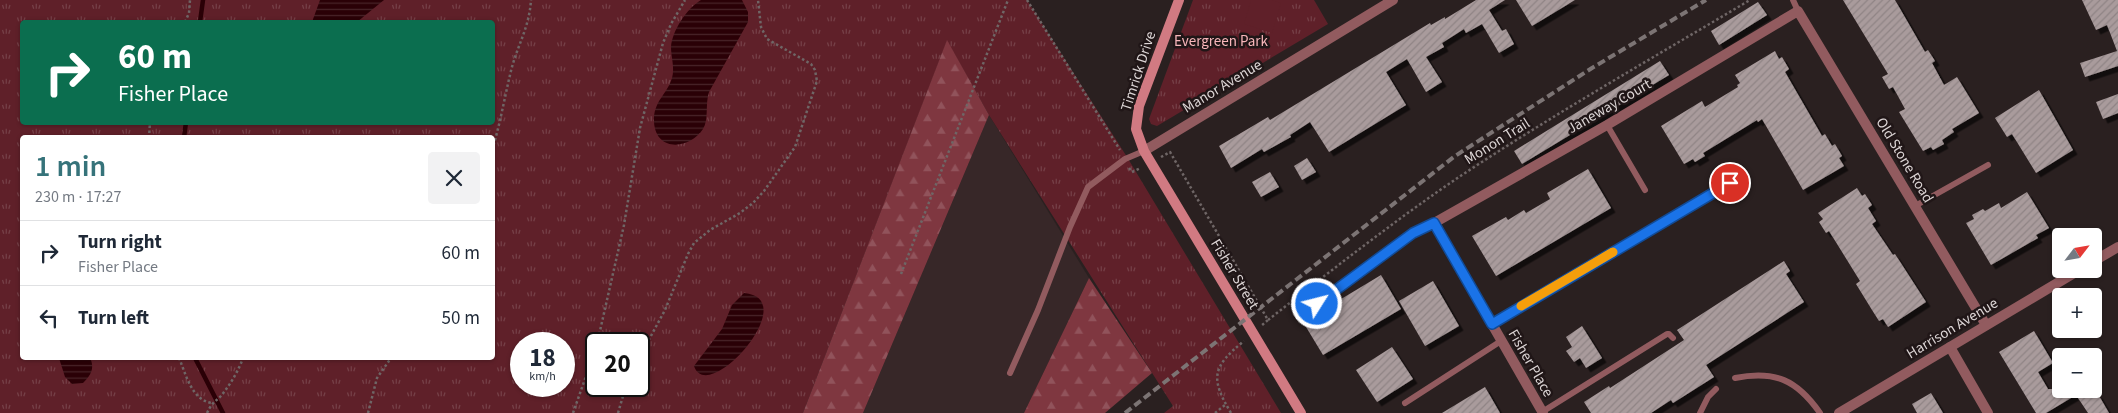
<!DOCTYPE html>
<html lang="en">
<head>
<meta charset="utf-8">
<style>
	body { margin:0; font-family:"Source Sans 3",sans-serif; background:#f2f2f3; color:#1f2937; height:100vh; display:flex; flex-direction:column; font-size:19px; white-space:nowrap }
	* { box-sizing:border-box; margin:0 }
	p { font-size:16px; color:#747a83 }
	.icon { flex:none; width:28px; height:28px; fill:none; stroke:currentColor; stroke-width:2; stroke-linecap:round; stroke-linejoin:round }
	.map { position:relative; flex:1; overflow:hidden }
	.side { position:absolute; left:20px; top:135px; width:475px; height:225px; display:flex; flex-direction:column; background:#fff; border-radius:5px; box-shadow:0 1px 4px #0004 }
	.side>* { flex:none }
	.top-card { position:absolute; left:20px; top:20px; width:475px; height:105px; border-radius:5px; box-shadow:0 1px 4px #0004; background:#0b6e4f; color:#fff; overflow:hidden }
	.needle { width:32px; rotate:59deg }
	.controls { position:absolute; left:2052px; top:228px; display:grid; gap:10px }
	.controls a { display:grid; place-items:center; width:50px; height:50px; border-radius:5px; background:#fff; box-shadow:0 1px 4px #0004; font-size:25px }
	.speed { position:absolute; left:510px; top:332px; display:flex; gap:10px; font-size:25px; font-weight:700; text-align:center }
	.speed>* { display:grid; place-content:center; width:65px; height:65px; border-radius:50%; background:#fff; box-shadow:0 1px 4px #0004; line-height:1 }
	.speed small { font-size:12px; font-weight:400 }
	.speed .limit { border:2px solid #111; border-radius:8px; background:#fff; color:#111 }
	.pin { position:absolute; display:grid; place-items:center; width:42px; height:42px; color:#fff; margin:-21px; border:2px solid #fff; border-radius:50%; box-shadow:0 1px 5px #0007 }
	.me { position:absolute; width:55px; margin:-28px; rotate:54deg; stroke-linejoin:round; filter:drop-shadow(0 0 4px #0008) }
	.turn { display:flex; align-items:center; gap:18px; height:105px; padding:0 15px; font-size:22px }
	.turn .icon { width:65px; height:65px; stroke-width:2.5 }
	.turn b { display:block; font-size:35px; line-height:42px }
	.round { display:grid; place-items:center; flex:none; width:52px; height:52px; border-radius:5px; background:#f2f2f3 }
	.summary { display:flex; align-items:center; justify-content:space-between; height:85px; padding:0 15px }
	h1 { font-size:30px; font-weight:600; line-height:38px; color:#36737a }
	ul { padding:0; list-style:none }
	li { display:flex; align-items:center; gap:15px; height:65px; padding:0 15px; border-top:1px solid #e0e1e3 }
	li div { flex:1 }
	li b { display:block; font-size:19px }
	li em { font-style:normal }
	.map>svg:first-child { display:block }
</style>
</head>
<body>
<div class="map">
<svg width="2118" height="413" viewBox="0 0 2118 413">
	<defs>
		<pattern id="grass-tufts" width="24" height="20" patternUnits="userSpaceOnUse" patternTransform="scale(1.25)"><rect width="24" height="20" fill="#5f2029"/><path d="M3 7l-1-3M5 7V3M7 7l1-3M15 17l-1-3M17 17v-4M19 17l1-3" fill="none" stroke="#754047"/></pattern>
		<pattern id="forest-firs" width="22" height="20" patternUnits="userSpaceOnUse" patternTransform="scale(1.25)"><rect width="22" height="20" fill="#7f3740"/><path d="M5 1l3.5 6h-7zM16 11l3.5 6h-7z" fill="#91535b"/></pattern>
		<pattern id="water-rules" width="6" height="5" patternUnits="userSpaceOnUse" patternTransform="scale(1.25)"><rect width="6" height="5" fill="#2a0006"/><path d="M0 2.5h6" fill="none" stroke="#482429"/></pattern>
		<pattern id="building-hatch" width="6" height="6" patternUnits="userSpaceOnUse" patternTransform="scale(1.25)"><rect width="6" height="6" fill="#a99b9c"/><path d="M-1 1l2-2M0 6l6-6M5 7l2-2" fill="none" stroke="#8f8485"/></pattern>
		<filter id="shadow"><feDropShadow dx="4.5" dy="4.5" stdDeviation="0" flood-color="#0009"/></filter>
	</defs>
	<rect width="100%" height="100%" fill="#2a2020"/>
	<polygon fill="#372728" points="989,115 1089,278 1024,413 863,413"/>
	<g fill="url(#grass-tufts)" fill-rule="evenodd">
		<path d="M0 0H1027L1127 157 1281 413H1164L1173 406 989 115 947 41 803 413H0ZM22 22H492V122H22ZM22 138H492V358H22ZM521 344H564V386H521ZM596 344H639V386H596Z"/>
		<polygon points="1193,0 1314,0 1328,24 1157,126 1151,124 1149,119"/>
	</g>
	<g fill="url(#forest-firs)">
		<polygon points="947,40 989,115 863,413 803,413"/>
		<polygon points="1089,278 1152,373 1105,413 1024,413"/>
	</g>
	<polygon fill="#5f2029" points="1251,0 1272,0 1281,3 1272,33 1244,24"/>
	<g fill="url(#water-rules)">
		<polygon points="320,0 384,0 357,22 312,22"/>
		<path d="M701 0H742L748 12V22L709 92C705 104 709 120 703 129 690 149 656 153 654 122 653 101 667 95 672 78 675 68 671 57 671 47 672 31 687 8 701 0Z"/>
		<path d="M744 293C804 298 708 407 694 366L722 329 732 305Z"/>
		<path d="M59 358H90C95 368 91 375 83 383L72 384 65 377Z"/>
	</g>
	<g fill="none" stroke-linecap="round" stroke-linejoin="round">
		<g stroke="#2a0006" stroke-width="4.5">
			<polyline points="200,22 203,0"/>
			<polyline points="184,138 186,122"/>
			<polyline points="195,358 223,413"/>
		</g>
	</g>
	<g fill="url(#building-hatch)" filter="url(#shadow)">
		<polygon points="1476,0 1505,0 1489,10 1502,31 1506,29 1514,44 1499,53 1482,24 1466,33 1464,29 1442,43 1444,47 1426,57 1442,82 1426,92 1407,59 1386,72 1406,105 1329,152 1310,122 1290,135 1291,137 1264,152 1262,149 1231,168 1219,146 1268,117 1270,120 1430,23 1431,25 1445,17 1445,19"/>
		<polygon points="1516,0 1575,0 1532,26"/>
		<polygon points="1843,0 1895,0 1925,52 1928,50 1935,61 1932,63 1944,85 1957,77 1979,113 1952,129 1954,132 1942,140 1944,144 1933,150 1931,147 1923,151 1899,112 1905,109 1893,87 1889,89 1882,77 1888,74"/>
		<polygon points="2082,0 2118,0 2118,66 2085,77 2080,63 2117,51 2107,25 2096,30"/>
		<polygon points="1758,2 1767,15 1719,45 1711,31"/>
		<polygon points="1775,51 1779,59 1782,57 1789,69 1785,72 1822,136 1825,134 1832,146 1835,144 1842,156 1839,158 1844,166 1803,190 1762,119 1758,122 1757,120 1703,153 1705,156 1695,162 1693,159 1684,164 1661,126 1702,101 1705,107 1738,87 1737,85 1740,83 1735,75"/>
		<polygon points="1660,61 1669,75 1522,164 1514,151"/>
		<polygon points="2039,90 2073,150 2036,173 2012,134 2007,137 1995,118"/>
		<polygon points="2118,94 2118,113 2103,119 2096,102"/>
		<polygon points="1307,158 1316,172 1302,180 1294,166"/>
		<polygon points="1588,169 1611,208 1496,276 1472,236 1506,217 1508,220 1524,210 1526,213 1550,199 1547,193"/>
		<polygon points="1270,172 1279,187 1261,197 1252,182"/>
		<polygon points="1857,188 1862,196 1865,194 1872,205 1868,208 1876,221 1872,224 1893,255 1895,254 1926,302 1888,327 1883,319 1879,321 1872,310 1856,284 1860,281 1829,231 1826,233 1819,222 1823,219 1818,213"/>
		<polygon points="2027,192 2049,228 2036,235 2038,238 1991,265 1966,223 1974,219 1972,215 1983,209 1985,211 1999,203 2001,208"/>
		<polygon points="1784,261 1790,271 1786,274 1804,302 1706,365 1714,377 1673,403 1671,400 1651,413 1591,413 1584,402 1609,386 1610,388 1684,340 1677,330"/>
		<polygon points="1381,275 1401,309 1323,355 1303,322"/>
		<polygon points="1433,281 1459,326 1425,346 1399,301"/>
		<polygon points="1582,326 1602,358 1586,368 1580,358 1574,362 1566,351 1572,347 1566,337"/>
		<polygon points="2034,331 2053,363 2038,372 2048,389 2090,389 2095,396 2098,394 2109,413 2088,413 2076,395 2046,413 2036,413 1999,352"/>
		<polygon points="1392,347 1413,379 1377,402 1356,370"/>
		<polygon points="1485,387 1500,413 1442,413"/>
		<polygon points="1931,393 1943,413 1917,413 1912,404"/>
	</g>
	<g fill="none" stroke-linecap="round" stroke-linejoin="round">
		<g stroke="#6f6666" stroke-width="2.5" stroke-dasharray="2.5 2.5" stroke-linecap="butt">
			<polyline points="1027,0 1120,150"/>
			<polyline points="185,22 189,13 190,0"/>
			<polyline points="149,138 150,122"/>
			<path d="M492 150C500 125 504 100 510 75 516 47 529 30 531 0"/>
			<polyline points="1161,157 1170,152 1268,320 1261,326"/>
			<polyline points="1129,168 1132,172 1141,168"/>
			<polyline points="901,274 1008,0"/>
			<path d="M1268 320C1332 270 1395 220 1462 175 1556 113 1654 57 1750 0"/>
			<polyline points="597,344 624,225 640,128 663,43 671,24 685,0"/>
			<path d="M179 358C186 374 191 399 211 403"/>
			<polyline points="639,358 665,310 688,254 694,243 710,230 740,213 753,203 764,191 795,147 817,81 815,70 811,64 767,39 761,27 758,0"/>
			<path d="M207 413C213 400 217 402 224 392 232 382 239 369 243 358"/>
			<polyline points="368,413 377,378 391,358"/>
			<polyline points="573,413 596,348"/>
			<polyline points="618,413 626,386"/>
			<polyline points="1215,413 1225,405"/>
			<path d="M1231 413C1210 378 1212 367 1244 341"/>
		</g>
		<g stroke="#925b5f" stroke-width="6">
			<polyline points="1793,0 1798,11"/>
			<polyline points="1607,125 1645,190"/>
			<polyline points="1915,206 1988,165"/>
			<polyline points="1317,304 1413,233 1434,223"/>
			<polyline points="1492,324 1730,183"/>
			<polyline points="1010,373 1038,310 1070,227 1088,187 1125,159 1144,151"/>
			<path d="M1735 378C1775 370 1797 380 1820 413"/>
			<polyline points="1405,403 1501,341"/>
			<polyline points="1542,412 1667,334 1669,334 1673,338"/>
			<polyline points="1700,413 1708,397 1716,389"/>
		</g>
		<g stroke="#925b5f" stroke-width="10">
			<polyline points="1144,151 1393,0"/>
			<polyline points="2094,261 2118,247"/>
			<polyline points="1950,347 1988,413"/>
			<polyline points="1543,413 1434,223 1607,125 1798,11 1986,325"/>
			<polyline points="1839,413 2081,269"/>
		</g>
		<polyline stroke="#d17a82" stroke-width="10" points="1179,0 1139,106 1136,129 1144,151 1301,413"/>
		<polyline stroke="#7c7474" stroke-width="4" stroke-dasharray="8 4" stroke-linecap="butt" points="1125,413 1455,156 1592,68 1706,0"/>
	</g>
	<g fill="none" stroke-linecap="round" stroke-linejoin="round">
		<defs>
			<polyline id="route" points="1317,304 1413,233 1434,223 1492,324 1730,183"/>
		</defs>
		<use href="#route" stroke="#114b97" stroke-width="12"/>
		<use href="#route" stroke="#1a73e8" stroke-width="9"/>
		<polyline stroke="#f59e0b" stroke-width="9" points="1521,306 1613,252"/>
	</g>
	<g text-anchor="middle" stroke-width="5" stroke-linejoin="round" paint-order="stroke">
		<g font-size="15" fill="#f8b6ba" stroke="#201617">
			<text x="1221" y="46">Evergreen Park</text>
		</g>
		<g font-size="15" fill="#dcd5d5" stroke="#201617">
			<text transform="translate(1138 71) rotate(-72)" y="5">Timrick Drive</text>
			<text transform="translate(1222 86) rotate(-31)" y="5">Manor Avenue</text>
			<text transform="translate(1609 106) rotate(-30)" y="5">Janeway Court</text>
			<text transform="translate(1497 141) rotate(-32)" y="5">Monon Trail</text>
			<text transform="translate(1905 160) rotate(59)" y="5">Old Stone Road</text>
			<text transform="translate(1235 274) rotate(59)" y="5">Fisher Street</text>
			<text transform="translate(1952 328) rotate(-31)" y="5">Harrison Avenue</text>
			<text transform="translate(1531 363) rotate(60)" y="5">Fisher Place</text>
		</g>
	</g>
</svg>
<div class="controls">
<a><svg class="needle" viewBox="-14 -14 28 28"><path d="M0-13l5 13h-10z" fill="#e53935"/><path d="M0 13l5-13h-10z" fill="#747a83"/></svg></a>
<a>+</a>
<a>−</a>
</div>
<div class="speed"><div>18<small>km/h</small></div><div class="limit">20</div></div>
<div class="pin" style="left:1730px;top:183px;background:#d93025"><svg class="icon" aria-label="arrive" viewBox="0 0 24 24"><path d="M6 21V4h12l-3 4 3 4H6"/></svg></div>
<svg class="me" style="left:1317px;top:304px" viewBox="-20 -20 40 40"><circle r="17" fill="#1a73e8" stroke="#fff" stroke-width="3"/><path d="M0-11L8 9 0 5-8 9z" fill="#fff"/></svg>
<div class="top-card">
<div class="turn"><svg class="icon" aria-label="right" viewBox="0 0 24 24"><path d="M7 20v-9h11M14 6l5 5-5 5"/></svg><div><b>60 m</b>Fisher Place</div></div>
</div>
<section class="side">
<div class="summary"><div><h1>1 min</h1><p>230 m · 17:27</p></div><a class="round"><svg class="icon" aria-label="close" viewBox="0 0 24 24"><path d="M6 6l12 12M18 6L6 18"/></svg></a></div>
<ul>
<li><svg class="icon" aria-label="right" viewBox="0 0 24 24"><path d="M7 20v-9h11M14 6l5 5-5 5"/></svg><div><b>Turn right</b><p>Fisher Place</p></div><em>60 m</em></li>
<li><svg class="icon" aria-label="left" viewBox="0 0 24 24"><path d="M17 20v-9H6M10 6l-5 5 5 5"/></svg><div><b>Turn left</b></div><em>50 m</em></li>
</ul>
</section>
</div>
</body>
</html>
